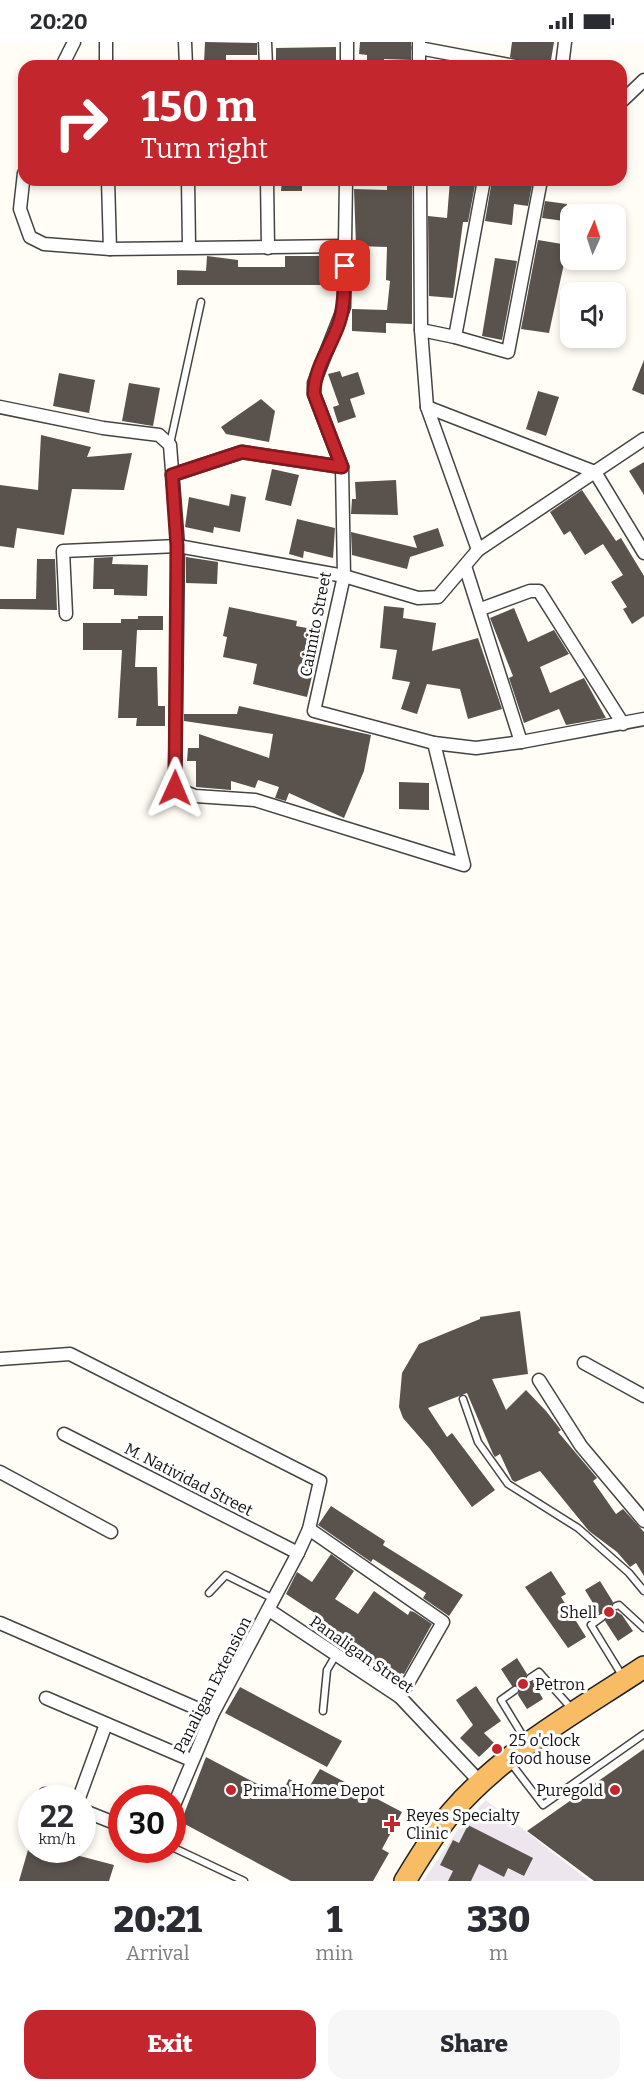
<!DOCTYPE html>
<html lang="en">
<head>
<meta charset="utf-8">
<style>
	body { margin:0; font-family:Bitter,serif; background:#f7f7f7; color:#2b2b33; height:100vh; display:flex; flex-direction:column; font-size:22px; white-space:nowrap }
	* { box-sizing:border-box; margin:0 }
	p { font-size:20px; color:#7c7c81 }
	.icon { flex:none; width:33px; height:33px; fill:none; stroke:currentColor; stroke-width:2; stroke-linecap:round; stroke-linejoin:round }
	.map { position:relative; height:1839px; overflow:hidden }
	.sheet { display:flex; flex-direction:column; background:#fff; flex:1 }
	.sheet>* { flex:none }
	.banner { position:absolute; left:18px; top:18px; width:609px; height:126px; border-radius:18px; box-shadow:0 3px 9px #0003; background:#c4262e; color:#fff; overflow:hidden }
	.needle { width:39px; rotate:3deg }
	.tools { position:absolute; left:560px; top:162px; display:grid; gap:12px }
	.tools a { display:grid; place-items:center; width:66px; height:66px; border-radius:12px; background:#fff; box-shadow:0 3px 9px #0003; font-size:30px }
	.speed { position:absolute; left:18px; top:1743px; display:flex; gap:12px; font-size:30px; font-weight:700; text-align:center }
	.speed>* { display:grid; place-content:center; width:78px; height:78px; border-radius:50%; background:#fff; box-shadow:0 3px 9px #0003; line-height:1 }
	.speed small { font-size:15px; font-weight:400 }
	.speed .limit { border:9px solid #d22; background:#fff; color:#111 }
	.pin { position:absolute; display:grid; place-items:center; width:51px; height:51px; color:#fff; margin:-26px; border-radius:12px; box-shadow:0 3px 9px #0006 }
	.me { position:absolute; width:66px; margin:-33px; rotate:1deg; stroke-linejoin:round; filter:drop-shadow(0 0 4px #0008) }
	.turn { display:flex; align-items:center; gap:21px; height:126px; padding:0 24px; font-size:27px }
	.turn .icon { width:78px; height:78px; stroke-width:2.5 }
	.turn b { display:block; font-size:42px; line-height:51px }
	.eta { display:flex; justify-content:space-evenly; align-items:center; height:102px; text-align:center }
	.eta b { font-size:36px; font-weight:800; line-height:42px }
	.action { display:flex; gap:12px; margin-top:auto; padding:12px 24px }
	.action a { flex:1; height:69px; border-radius:18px; background:#c4262e; color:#fff; font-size:24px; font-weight:800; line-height:69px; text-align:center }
	.action a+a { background:#f7f7f7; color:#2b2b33 }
	.status { display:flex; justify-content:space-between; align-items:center; height:42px; padding:0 30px; background:#fff; direction:ltr }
	.status svg { height:16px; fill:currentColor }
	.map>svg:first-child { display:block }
</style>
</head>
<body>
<div class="status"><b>20:20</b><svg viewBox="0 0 49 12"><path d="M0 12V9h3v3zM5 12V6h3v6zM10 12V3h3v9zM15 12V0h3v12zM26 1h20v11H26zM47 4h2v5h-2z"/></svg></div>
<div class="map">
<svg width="644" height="1839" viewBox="0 0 644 1839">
	<rect width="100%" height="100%" fill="#fffdf5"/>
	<polygon fill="#eee6ef" points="486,1758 589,1839 423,1839 462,1782"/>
	<g fill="#5a524d">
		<polygon points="205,0 257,1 257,13 226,13 226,21 204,21"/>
		<polygon points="360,0 411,0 411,18 384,17 384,24 367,24 367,13 359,12"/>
		<polygon points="512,0 554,0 550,24 522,20 510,15"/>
		<polygon points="336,5 336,24 276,24 276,6"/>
		<polygon points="282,138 302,138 302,149 281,149"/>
		<polygon points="387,138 412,138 412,282 386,281 386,291 352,289 352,267 387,268 390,239 386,238 387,205 356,204 354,147 387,148"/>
		<polygon points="450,138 476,138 468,180 463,180 453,256 429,254 428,174 447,176"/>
		<polygon points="492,138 533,138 528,164 514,162 512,183 485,179"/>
		<polygon points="545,159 567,162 564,179 542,176"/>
		<polygon points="538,198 568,203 549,291 521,287"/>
		<polygon points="207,214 238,218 238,225 285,225 285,214 327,214 326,243 177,243 177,228 206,229"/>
		<polygon points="495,216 517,219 502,298 482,294"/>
		<polygon points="644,318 644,353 632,348"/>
		<polygon points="340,329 342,335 358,330 365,352 350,357 356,375 338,381 333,365 339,363 328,332"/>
		<polygon points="59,331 95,338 89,371 53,364"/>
		<polygon points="129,341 160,346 153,384 122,379"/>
		<polygon points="538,349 559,355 546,394 526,387"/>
		<polygon points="261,357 275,369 269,400 226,392 221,385"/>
		<polygon points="41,393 91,405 87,415 132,411 124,448 72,447 64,493 17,486 14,506 0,504 0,443 38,448"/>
		<polygon points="644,420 644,453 629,429"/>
		<polygon points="272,427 299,433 291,464 265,458"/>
		<polygon points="396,438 398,473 351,472 352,457 356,457 355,440"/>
		<polygon points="582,448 616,499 621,496 644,534 644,574 632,582 623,567 627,565 611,540 623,533 603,502 585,513 570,489 564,493 550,470"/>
		<polygon points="231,452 246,455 240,490 214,485 213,491 185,485 189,455 229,464"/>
		<polygon points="297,477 335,486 333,516 304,509 303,516 289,512"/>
		<polygon points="438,486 444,504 410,515 407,527 352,513 351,490 417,506 413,494"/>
		<polygon points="113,515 112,522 148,523 147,554 114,553 114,547 93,547 94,516"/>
		<polygon points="186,515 218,520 217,542 186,541"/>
		<polygon points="37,517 55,517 57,568 0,567 0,557 36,557"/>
		<polygon points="384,564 404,566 403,576 436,581 432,609 478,596 502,667 468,677 460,647 427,642 417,672 401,667 410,640 392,637 397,608 380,606"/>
		<polygon points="229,565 297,579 296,584 323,589 307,655 253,642 257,622 223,615 227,595 223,594"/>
		<polygon points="514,566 528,600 554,588 569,612 540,625 550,651 584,636 606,676 566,683 559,667 524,681 509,636 513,634 490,576"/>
		<polygon points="138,574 163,574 163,588 137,588 135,625 157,625 158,664 165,664 165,684 136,684 137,676 118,676 122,608 83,608 83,581 121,581 121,577 138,577"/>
		<polygon points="239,664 371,693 364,729 344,776 289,751 286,759 275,756 279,745 258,738 255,746 231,739 231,748 196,745 196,719 187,719 188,706 199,706 199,692 269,716 273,692 184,679 184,672 237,672"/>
		<polygon points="399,740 429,741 429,768 399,767"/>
		<polygon points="520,1269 528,1332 492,1337 506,1368 526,1348 546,1369 561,1388 558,1390 597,1436 593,1439 616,1472 623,1467 644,1490 644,1534 636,1521 630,1525 617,1510 589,1489 540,1429 515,1440 512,1438 500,1412 495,1415 493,1412 467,1351 428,1366 447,1395 452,1391 495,1448 472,1465 430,1407 403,1376 399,1365 402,1331 419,1302 480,1277 480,1275"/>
		<polygon points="331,1464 385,1499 383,1503 463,1553 449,1574 423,1556 426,1551 373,1517 371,1520 318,1483"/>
		<polygon points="331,1512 354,1529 335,1557 358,1572 374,1549 408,1573 410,1569 414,1570 432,1582 404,1632 401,1631 395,1640 369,1623 373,1617 314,1578 318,1573 286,1552 297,1530 312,1540"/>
		<polygon points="551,1529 566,1552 561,1555 586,1595 568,1606 525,1545"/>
		<polygon points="600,1539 613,1560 611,1566 622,1573 633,1589 618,1599 605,1579 607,1572 599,1571 585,1548"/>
		<polygon points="517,1616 527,1632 525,1638 533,1640 543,1657 527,1667 518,1653 520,1645 512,1644 501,1627"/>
		<polygon points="476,1644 501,1679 484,1691 494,1701 479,1715 460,1696 473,1683 456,1658"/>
		<polygon points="240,1645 342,1699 327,1725 225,1671"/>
		<polygon points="644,1707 644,1839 594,1839 527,1789"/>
		<polygon points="206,1715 280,1754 289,1737 308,1747 320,1727 402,1770 382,1807 389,1811 373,1839 291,1839 181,1780"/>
		<polygon points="468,1783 533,1816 524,1834 508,1826 504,1835 479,1822 471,1839 448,1839 453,1829 440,1823 453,1798 459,1801"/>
		<polygon points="28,1808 57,1808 114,1823 109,1839 19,1839"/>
	</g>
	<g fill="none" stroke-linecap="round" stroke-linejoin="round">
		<defs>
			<g id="service">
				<polyline points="170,402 201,260"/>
				<polyline points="463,1357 478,1400 508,1442 578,1486 629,1531 644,1549"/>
				<polyline points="209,1551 226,1533 274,1557"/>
				<polyline points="616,1564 619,1563 644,1586"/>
				<polyline points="602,1575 591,1583 623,1635"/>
				<polyline points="530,1636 539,1630 572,1667"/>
				<polyline points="515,1648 501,1658 526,1699"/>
				<polyline points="323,1669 327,1628 336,1613"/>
				<polyline points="510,1720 543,1763 644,1692"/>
				<polyline points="172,1805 244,1839"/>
			</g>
			<g id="minor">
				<polyline points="106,0 106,24"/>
				<polyline points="185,0 186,24"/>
				<polyline points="265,0 266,24"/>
				<polyline points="419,0 419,24"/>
				<polyline points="419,6 515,24"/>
				<polyline points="62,24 74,0"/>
				<polyline points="347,24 347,0"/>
				<polyline points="562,24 565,0"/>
				<polyline points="621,60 644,38"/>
				<polyline points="24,131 20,167 30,195 44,202 110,207 346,204"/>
				<polyline points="108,138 110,207"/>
				<polyline points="188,138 189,204"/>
				<polyline points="267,138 268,206"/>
				<polyline points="346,138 344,265 314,341 314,352 342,425 344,534 314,669 434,701 476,706 521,700 644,677"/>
				<polyline points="420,138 421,288 427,365 478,508"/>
				<polyline points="484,138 455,295 508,310 541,138"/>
				<polyline points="421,288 455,295"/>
				<polyline points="0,365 103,386 159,393 170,403 178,504 175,746 195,754 255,758 464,823 434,701"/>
				<polyline points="427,365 595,430 644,511"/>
				<polyline points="172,433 242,410 342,425"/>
				<polyline points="465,524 521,700"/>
				<polyline points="481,567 530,549 539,549 623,682"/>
				<polyline points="66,572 63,509 178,504 344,534 418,556 438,555 478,508 644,397"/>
				<polyline points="0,1317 70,1312 320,1439 309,1487 298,1511 212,1673 172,1768"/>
				<polyline points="584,1321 644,1354"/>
				<polyline points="539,1338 581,1404 644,1479"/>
				<polyline points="64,1392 298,1511"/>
				<polyline points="0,1430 111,1490"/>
				<polyline points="309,1487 443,1580 400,1655"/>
				<polyline points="269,1568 400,1655 481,1741"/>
				<polyline points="0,1581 212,1673"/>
				<polyline points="46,1656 191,1718"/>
				<polyline points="45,1752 55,1756"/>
				<polyline points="79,1756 106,1682"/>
				<polyline points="82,1768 122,1784"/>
			</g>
			<path id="trunk" d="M405 1839C419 1816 434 1791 451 1771 503 1710 578 1669 644 1625"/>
		</defs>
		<use href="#service" stroke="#444" stroke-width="9"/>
		<use href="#minor" stroke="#444" stroke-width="15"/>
		<use href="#trunk" stroke="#222" stroke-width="24"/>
		<use href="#service" stroke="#fff" stroke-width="6"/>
		<use href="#minor" stroke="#fff" stroke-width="12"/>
		<use href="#trunk" stroke="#f7bc64" stroke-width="21"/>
	</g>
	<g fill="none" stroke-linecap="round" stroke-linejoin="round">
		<defs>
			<path id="route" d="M175 746 177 504 172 433 242 410 342 425 314 352C314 326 331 305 339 281 345 263 344 243 345 224"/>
		</defs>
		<use href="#route" stroke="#7f191e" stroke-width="15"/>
		<use href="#route" stroke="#c4262e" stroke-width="10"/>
	</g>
	<g fill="#c4262e" stroke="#fff" stroke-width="2">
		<circle cx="609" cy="1570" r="6"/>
		<circle cx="523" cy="1642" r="6"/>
		<circle cx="497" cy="1707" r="6"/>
		<circle cx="231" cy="1748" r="6"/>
		<circle cx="615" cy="1748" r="6"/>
		<path d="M389 1773h6v6h6v6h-6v6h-6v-6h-6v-6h6z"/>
	</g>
	<g text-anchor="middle" stroke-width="6" stroke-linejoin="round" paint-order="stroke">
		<g font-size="16" fill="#111" stroke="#fff">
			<text transform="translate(315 582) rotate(-79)" y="6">Caimito Street</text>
			<text transform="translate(189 1437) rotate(27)" y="6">M. Natividad Street</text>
			<text transform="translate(362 1612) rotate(35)" y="6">Panaligan Street</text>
			<text transform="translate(212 1643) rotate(-63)" y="6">Panaligan Extension</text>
		</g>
		<g font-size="16" fill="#111" stroke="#fff" text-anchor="start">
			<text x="597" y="1576" text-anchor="end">Shell</text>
			<text x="535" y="1648">Petron</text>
			<text x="509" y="1704">25 o'clock<tspan x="509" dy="18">food house</tspan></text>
			<text x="243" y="1754">Prima Home Depot</text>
			<text x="603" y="1754" text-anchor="end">Puregold</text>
			<text x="406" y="1779">Reyes Specialty<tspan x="406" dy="18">Clinic</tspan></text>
		</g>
	</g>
</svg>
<div class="tools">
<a><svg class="needle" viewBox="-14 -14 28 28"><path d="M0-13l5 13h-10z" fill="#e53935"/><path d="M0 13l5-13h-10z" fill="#7c7c81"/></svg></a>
<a><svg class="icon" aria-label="sound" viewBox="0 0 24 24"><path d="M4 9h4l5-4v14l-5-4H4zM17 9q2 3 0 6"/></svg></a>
</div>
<div class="speed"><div>22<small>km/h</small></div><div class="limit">30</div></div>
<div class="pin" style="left:345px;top:224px;background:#d93025"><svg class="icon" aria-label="arrive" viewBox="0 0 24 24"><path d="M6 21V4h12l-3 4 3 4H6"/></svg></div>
<svg class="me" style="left:175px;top:746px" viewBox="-20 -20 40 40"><path d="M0-17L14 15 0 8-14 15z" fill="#c4262e" stroke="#fff" stroke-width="4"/></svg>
<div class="banner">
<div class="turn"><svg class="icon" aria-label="right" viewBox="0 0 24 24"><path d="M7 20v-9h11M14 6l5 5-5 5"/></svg><div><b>150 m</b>Turn right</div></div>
</div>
</div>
<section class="sheet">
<div class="eta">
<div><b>20:21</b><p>Arrival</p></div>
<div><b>1</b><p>min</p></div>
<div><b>330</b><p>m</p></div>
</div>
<div class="action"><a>Exit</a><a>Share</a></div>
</section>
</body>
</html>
